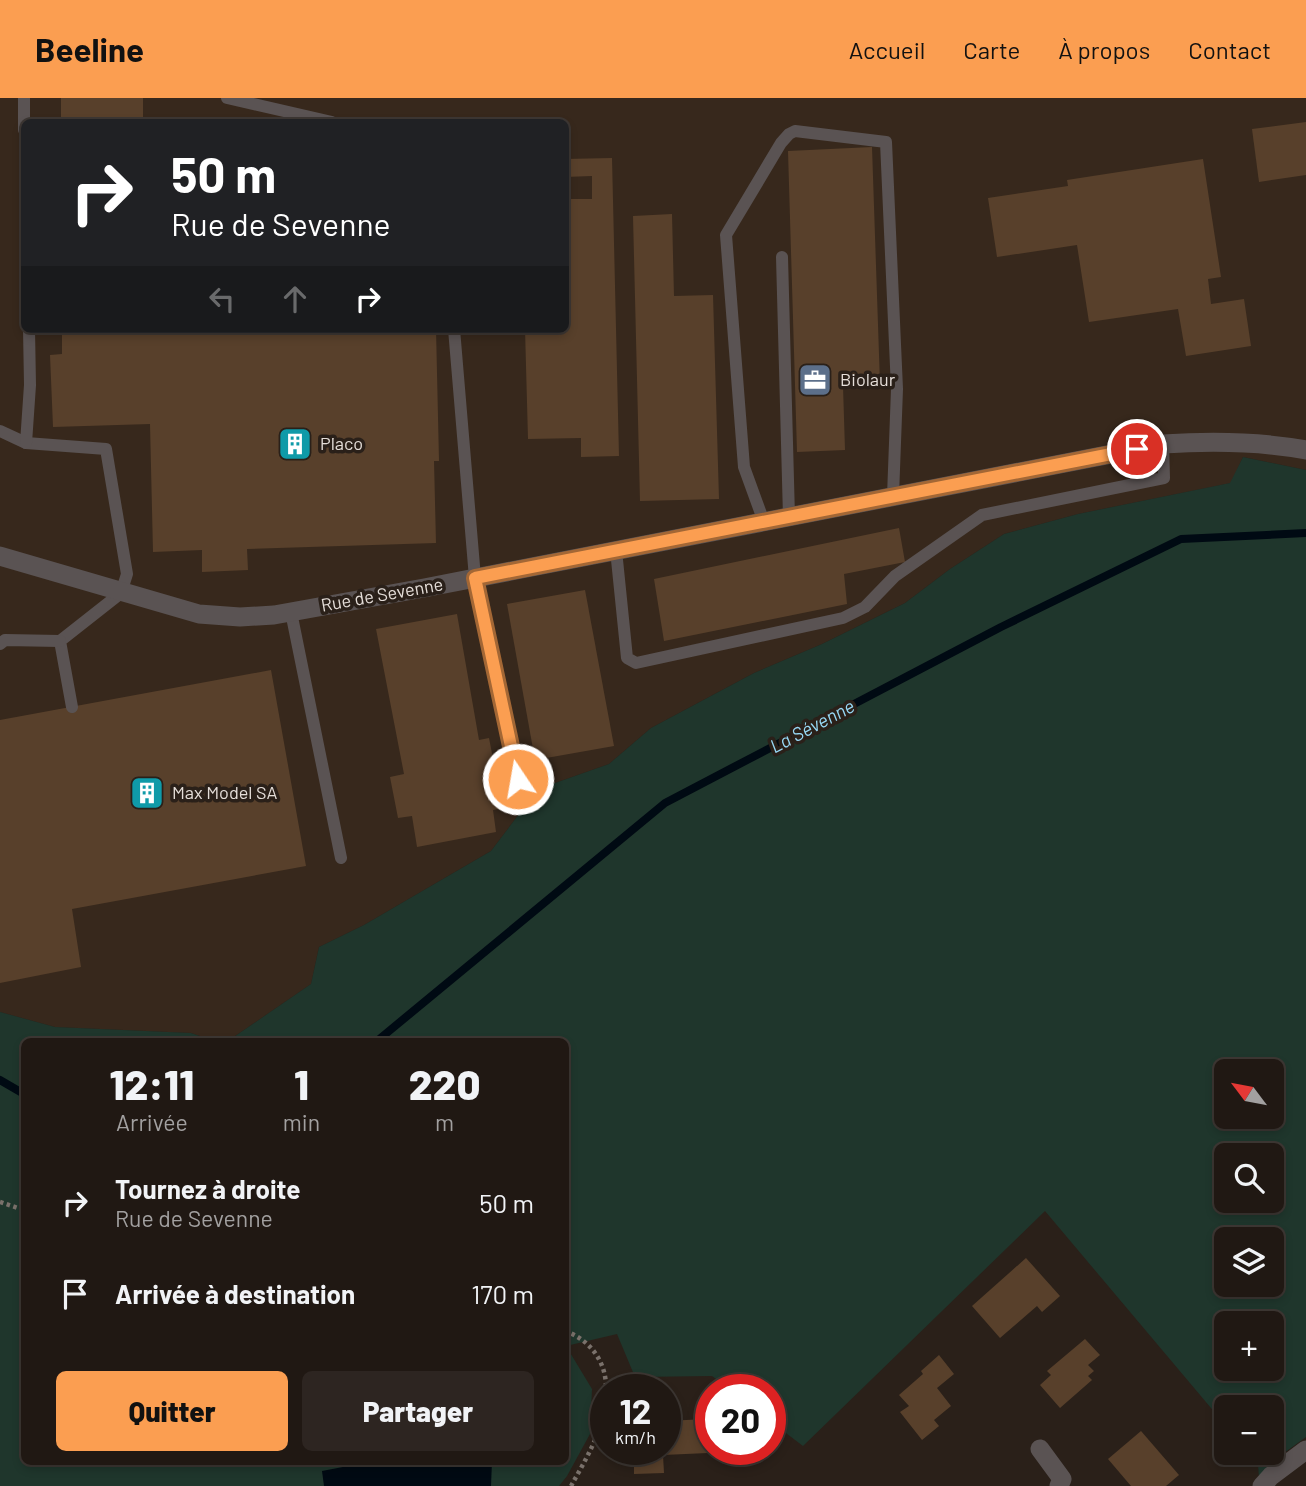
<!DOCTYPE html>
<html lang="fr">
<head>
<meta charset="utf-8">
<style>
	body { margin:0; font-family:Barlow,sans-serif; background:#2d2521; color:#f1f3f6; height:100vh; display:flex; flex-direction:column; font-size:26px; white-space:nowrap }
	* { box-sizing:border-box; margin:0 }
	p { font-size:23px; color:#a2a0a0 }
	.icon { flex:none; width:38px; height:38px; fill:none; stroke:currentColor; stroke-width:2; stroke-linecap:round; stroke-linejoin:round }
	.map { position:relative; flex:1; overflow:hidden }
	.details { position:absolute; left:21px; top:940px; width:548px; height:427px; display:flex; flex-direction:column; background:#201813; border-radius:10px; box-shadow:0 4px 10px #0003,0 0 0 2px #3d3733 }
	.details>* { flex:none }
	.top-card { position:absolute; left:21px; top:21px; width:548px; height:214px; border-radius:10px; box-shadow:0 4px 10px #0003,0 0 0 2px #3d3733; background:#202124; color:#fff; overflow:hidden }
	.needle { width:46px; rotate:302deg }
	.controls { position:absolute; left:1214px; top:961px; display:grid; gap:14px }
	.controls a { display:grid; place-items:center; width:70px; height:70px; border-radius:10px; background:#201813; box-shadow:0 4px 10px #0003,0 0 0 2px #3d3733; font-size:35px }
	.speed { position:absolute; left:590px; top:1276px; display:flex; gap:14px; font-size:35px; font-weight:700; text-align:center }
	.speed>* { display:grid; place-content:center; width:91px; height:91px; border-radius:50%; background:#201813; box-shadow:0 4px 10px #0003,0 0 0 2px #3d3733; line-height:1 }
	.speed small { font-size:18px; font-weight:400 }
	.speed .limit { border:10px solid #d22; background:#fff; color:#111 }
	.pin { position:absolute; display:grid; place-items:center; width:60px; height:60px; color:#fff; margin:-30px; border:4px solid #fff; border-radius:50%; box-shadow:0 2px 7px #0007 }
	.me { position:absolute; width:77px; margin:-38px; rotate:348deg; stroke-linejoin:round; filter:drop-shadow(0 0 5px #0008) }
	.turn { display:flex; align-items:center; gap:24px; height:147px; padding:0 35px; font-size:32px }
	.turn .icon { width:91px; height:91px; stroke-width:2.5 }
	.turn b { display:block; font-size:49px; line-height:60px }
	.lanes { display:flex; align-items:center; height:66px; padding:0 35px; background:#0003; justify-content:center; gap:35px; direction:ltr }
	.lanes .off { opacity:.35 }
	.eta { display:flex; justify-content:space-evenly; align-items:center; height:119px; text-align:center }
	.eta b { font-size:42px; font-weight:800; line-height:49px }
	.primary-button { display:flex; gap:14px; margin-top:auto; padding:14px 35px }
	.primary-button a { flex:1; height:80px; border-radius:10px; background:#fb9e51; color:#111; font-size:28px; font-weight:800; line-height:80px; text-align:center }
	.primary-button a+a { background:#2d2521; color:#f1f3f6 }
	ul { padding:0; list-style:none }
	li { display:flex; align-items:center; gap:21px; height:91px; padding:0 35px }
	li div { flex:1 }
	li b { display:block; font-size:26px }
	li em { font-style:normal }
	header { display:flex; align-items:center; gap:42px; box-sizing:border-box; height:98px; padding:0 35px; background:#fb9e51; color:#111 }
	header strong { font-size:33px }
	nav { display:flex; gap:38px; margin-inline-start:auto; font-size:24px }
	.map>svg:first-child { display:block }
</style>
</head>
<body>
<header>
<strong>Beeline</strong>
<nav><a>Accueil</a><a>Carte</a><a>À propos</a><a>Contact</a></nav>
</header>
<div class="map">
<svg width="1306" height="1388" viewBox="0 0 1306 1388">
	<rect width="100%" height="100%" fill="#2a2019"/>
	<path fill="#37281c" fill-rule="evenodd" d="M0 0H1306V372L1243 359 1231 385 1078 416 1004 436 950 471 905 505 822 546 754 575 651 630 609 666 538 691 491 753 364 827 319 849 311 886 228 943H214L191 935 55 929 0 914ZM24 24H565V231H24Z"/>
	<path fill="#1f362c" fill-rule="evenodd" d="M1243 359 1306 372V1339L1273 1363 1259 1380 1258 1366 1249 1355 1272 1354V1309H1227V1329L1045 1113 803 1348 770 1323V1292L730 1291 712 1278 635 1279 617 1236 566 1248 592 1291 590 1336 567 1378 559 1388H0V914L55 929 191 935 214 943H24V1363H565V943H228L311 886 319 849 364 827 491 753 538 691 609 666 651 630 754 575 822 546 905 505 950 471 1004 436 1078 416 1230 385ZM1227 973H1272V1018H1227ZM1227 1057H1272V1102H1227ZM1227 1141H1272V1186H1227ZM1227 1225H1272V1270H1227Z"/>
	<polygon fill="#000a13" points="374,1363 492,1363 491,1388 324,1388 322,1373"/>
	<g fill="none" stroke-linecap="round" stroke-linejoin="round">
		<g stroke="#000a13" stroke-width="8">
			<polyline points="377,943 665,705 1001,529 1181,441 1306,435"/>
			<polyline points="0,982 24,996"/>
		</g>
	</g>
	<g fill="#58402b">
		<rect x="61" y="0" width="82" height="24"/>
		<polygon points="1306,24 1306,77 1259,84 1252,31"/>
		<polygon points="872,49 880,286 843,288 845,352 797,354 788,53"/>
		<polygon points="612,60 619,358 581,359 581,340 528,341 525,231 565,231 565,101 592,101 592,78 565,79 565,61"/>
		<polygon points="1203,61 1221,179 1208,181 1211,206 1244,201 1251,248 1186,258 1178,211 1089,224 1077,147 997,159 988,100 1068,88 1067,82"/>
		<polygon points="672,116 674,198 713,197 719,401 640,403 633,118"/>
		<polygon points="62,231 436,231 439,363 434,363 436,445 247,451 248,472 202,474 202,452 153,454 150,326 53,329 50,257 62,256"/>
		<polygon points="899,430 905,464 844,476 847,506 664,543 654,481"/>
		<polygon points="585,492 614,648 535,662 507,506"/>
		<polygon points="457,516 479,642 489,640 495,671 502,668 509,709 493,712 496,734 417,749 412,718 398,720 390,679 404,676 376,531"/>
		<polygon points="271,572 306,768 72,811 81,869 0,885 0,622"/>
		<polygon points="1026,1160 1060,1198 1042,1214 1037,1208 1000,1240 972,1208"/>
		<polygon points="1085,1241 1100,1257 1088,1267 1094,1273 1088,1278 1092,1282 1060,1310 1040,1287 1051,1277 1047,1273"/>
		<polygon points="939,1257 954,1276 937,1290 951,1308 934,1322 939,1328 922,1342 900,1314 909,1308 899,1297 923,1276 921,1273"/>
		<polygon points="707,1321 708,1355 663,1357 664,1375 634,1376 634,1351 665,1351 665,1323"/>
		<polygon points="1141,1333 1179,1377 1166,1388 1131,1388 1108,1361"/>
	</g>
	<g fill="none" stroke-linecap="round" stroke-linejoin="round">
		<g stroke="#7a716b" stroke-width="4.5" stroke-dasharray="3.5 3.5" stroke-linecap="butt">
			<polyline points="0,1104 24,1112"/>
			<path d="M565 1233C591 1242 607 1265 606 1292"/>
			<path d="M571 1388C585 1363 604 1331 606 1302"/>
		</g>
		<g stroke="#5a5353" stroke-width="12">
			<polyline points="24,0 24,32"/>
			<polyline points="227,0 332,24"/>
			<polyline points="782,159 789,419"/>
			<polyline points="454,231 475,480 518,681"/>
			<polyline points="0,333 26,345 106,351 127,476 121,495 60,543 72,609"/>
			<polyline points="26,345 30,287 29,231"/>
			<polyline points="764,424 744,369 726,137 781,45 789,36 795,33 886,44 897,291 893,398"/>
			<polyline points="616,452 627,560 636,565 843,520 865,509 895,478 982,417 1164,380 1163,346"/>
			<polyline points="291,514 341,760"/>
			<polyline points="0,546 5,542 60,543"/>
		</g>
		<g stroke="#5a5353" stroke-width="19">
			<path d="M0 458 199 516 240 519 274 517 424 490 1163 346C1211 343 1258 343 1306 352"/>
			<polyline points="1040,1351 1062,1381 1059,1388"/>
			<polyline points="1262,1388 1271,1378 1306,1352"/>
		</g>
	</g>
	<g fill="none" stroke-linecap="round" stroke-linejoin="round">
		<defs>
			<polyline id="route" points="518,681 475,480 1137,351"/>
		</defs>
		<use href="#route" stroke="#a36735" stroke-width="18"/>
		<use href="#route" stroke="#fb9e51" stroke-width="12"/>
	</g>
	<defs>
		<symbol id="office-square" viewBox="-11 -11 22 22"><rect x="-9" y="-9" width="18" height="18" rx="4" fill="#5c6f8a" stroke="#2a2019"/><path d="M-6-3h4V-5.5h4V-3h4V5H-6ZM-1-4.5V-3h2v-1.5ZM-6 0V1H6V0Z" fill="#fff"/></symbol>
		<symbol id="building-square" viewBox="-11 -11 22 22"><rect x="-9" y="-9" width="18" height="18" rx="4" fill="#0f9aa8" stroke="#2a2019"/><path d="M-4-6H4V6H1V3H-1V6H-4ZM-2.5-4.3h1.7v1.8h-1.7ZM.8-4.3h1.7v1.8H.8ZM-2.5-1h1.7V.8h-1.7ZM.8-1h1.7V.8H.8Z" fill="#fff"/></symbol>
	</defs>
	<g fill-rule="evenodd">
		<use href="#office-square" x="796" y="263" width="38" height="38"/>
		<use href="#building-square" x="276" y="327" width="38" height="38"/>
		<use href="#building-square" x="128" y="676" width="38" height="38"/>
	</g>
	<g text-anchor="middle" stroke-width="7" stroke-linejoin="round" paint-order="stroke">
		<g font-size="18" fill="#e5ded9" stroke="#2a2019" text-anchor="start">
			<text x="840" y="288">Biolaur</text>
			<text x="320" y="352">Placo</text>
			<text x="172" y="701">Max Model SA</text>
		</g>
		<g font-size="18" fill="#e5ded9" stroke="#2a2019">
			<text transform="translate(382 497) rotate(-10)" y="6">Rue de Sevenne</text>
		</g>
		<g font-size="19" font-style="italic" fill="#97d8f5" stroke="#2a2019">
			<text transform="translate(812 628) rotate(-28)" y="7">La Sévenne</text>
		</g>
	</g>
</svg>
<div class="controls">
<a><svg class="needle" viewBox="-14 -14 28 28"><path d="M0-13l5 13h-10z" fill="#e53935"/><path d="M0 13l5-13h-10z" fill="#a2a0a0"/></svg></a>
<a><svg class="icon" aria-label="search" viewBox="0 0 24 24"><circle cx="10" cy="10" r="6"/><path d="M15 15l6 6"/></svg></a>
<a><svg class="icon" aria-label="layers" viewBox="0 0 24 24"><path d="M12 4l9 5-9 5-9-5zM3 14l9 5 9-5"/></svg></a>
<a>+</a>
<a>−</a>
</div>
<div class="speed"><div>12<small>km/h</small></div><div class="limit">20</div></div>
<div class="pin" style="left:1137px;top:351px;background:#d93025"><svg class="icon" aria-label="arrive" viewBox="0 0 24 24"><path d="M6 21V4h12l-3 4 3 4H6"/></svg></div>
<svg class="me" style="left:518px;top:681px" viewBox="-20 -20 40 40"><circle r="17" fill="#fb9e51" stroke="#fff" stroke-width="3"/><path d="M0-11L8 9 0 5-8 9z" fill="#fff"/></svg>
<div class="top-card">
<div class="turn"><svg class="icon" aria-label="right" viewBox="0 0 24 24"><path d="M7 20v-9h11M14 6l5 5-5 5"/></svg><div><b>50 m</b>Rue de Sevenne</div></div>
<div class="lanes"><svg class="icon off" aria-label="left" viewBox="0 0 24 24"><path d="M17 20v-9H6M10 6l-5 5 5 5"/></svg><svg class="icon off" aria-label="ahead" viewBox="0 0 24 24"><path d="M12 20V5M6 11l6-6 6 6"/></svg><svg class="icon" aria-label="right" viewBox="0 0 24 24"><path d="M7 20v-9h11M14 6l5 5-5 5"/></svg></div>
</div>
<section class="details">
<div class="eta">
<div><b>12:11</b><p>Arrivée</p></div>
<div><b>1</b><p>min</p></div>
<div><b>220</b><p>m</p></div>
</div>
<ul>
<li><svg class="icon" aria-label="right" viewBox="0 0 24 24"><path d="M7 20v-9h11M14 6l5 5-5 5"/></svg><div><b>Tournez à droite</b><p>Rue de Sevenne</p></div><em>50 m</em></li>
<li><svg class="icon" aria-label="arrive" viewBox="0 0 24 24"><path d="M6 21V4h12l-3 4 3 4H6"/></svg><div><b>Arrivée à destination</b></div><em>170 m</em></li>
</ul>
<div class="primary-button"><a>Quitter</a><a>Partager</a></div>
</section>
</div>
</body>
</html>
